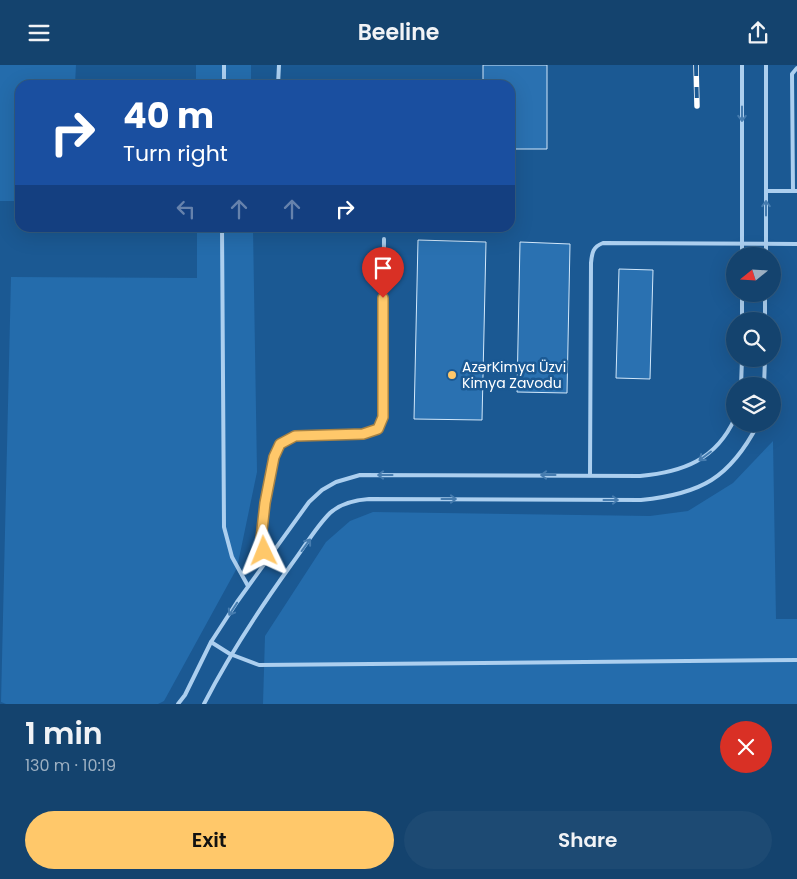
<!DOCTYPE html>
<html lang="en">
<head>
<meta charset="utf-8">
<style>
	body { margin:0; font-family:Poppins,sans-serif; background:#1d4a73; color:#f1f3f6; height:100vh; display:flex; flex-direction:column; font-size:19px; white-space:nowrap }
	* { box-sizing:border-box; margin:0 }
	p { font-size:16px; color:#9db0c2 }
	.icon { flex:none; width:28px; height:28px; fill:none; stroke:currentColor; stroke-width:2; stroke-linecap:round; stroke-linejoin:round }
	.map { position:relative; height:639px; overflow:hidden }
	.details { display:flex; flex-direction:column; background:#14436e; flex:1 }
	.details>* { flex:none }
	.guide { position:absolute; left:15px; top:15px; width:500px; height:152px; border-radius:15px; box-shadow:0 5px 20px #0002,0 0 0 1px #335c81; background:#1a4fa0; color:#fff; overflow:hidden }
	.needle { width:32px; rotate:252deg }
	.fabs { position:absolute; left:726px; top:182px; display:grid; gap:10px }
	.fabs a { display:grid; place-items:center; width:55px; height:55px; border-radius:50%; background:#14436e; box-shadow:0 5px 20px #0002,0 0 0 1px #335c81; font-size:25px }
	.pin { position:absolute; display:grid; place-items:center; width:42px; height:42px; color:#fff; margin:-51px -21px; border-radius:50% 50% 50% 0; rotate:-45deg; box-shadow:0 0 5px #0007 }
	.pin .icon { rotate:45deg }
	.me { position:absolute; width:55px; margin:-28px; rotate:358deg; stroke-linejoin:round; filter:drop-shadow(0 0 4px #0008) }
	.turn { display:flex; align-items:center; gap:18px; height:105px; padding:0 25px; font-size:22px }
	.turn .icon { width:65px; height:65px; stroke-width:2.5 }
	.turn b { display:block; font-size:35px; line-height:42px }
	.lanes { display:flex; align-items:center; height:48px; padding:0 25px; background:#0003; justify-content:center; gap:25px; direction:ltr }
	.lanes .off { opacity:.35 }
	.round { display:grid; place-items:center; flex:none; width:52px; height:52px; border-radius:26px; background:#1d4a73 }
	.head { display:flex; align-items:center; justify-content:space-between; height:85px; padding:0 25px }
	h1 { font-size:30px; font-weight:600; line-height:38px }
	.button { display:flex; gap:10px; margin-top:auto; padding:10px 25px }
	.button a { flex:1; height:58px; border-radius:30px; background:#ffc86a; color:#111; font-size:20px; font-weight:600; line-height:58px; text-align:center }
	.button a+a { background:#1d4a73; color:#f1f3f6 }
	header { display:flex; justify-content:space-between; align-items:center; height:65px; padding:0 25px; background:#14436e; font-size:22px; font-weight:600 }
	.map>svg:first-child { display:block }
</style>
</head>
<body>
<header><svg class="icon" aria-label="menu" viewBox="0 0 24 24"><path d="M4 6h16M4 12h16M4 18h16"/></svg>Beeline<svg class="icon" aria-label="share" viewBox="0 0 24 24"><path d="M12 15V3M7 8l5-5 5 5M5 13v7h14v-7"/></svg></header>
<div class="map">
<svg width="797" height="639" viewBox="0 0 797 639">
	<rect width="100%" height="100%" fill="#1b5993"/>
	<g fill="#246cac">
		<polygon points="0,0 76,0 75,20 20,20 20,136 0,136"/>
		<rect x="196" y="0" width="55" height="20"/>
		<polygon points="197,163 253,163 257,407 237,503 164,636 158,639 6,639 1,637 11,212 197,213"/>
		<polygon points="773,376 776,554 797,554 797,639 263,639 265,571 326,477 350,456 373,447 650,451 688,446 733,418"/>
	</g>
	<g fill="#2a71b1" stroke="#d2e8fb">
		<polygon points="483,0 547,0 547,84 510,84 510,20 483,20"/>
		<polygon points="418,175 486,177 482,355 414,354"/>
		<polygon points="520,177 570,179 567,328 517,327"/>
		<polygon points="619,204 653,205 650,314 616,313"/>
	</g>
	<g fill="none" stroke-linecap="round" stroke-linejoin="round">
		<g stroke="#accfef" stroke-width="4">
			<polyline points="742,0 742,191"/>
			<polyline points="224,20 224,0"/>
			<polyline points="278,20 279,0"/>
			<polyline points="766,126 797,126"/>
			<polyline points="793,126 792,9 797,3"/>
			<polyline points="222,162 224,462 232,492 248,521"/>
			<polyline points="766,191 766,0"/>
			<polyline points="742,256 742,229"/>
			<polyline points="765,256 765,229"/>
			<polyline points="741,321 742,294"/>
			<polyline points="764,321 765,294"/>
			<path d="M590 410 591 198C592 187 593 182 603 178L797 179"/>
			<polyline points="267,493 261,474 274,392 279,379 295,371 363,369 378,364 383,352 384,174"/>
			<polyline points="211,577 230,589 259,600 797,595"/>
			<path d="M178 639 185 630 211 577 237 537 309 437 322 425 336 417 360 410 640 411C683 407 716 395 735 353"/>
			<path d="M204 639C230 588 258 546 291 500 304 483 315 463 330 448 341 438 355 435 369 434L641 435C701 429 730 413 758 359"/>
		</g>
		<defs>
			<polyline id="rail" points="696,0 697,41"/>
		</defs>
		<use href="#rail" stroke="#fff" stroke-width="5.5"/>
		<use href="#rail" stroke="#1b5993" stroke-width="4" stroke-dasharray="11" stroke-linecap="butt"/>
	</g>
	<defs><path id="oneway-shaft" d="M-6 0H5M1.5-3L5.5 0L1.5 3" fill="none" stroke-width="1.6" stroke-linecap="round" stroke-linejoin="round" transform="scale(1.25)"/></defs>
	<g stroke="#467caf">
		<use href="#oneway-shaft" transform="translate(742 49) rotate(90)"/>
		<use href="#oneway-shaft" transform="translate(766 143) rotate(-90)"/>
		<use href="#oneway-shaft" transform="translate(705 391) rotate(143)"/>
		<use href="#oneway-shaft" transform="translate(385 410) rotate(-180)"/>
		<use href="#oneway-shaft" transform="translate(548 410) rotate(-180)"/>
		<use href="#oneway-shaft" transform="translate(449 434)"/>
		<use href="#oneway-shaft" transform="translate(611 435)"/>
		<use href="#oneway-shaft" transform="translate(306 480) rotate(-54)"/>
		<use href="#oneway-shaft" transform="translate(233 544) rotate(123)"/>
	</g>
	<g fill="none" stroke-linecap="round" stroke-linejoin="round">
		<defs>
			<polyline id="route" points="264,486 261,474 265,438 274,392 280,379 295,371 363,369 378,364 383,352 383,233"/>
		</defs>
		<use href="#route" stroke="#a68245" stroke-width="12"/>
		<use href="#route" stroke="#ffc86a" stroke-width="9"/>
	</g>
	<circle fill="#ffc86a" stroke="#1b5993" stroke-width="2" cx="452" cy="310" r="5"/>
	<g text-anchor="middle" stroke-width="5" stroke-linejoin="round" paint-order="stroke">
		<g font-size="14" fill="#fff" stroke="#1b5993" text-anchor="start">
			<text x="462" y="307">AzərKimya Üzvi<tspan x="462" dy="16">Kimya Zavodu</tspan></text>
		</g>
	</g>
</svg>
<div class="fabs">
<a><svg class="needle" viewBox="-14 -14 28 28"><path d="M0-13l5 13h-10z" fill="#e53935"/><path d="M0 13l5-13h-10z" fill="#9db0c2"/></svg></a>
<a><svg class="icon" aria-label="search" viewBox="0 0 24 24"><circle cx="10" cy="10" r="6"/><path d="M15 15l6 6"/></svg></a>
<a><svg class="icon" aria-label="layers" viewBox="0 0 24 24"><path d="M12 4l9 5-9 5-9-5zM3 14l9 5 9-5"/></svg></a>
</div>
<div class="pin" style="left:383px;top:233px;background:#d93025"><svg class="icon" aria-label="arrive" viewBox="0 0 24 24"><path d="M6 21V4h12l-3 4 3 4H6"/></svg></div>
<svg class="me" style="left:264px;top:486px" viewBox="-20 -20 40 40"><path d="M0-17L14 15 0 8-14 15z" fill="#ffc86a" stroke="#fff" stroke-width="4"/></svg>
<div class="guide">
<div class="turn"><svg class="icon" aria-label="right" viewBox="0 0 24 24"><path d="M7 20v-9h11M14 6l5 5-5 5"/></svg><div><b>40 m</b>Turn right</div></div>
<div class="lanes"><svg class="icon off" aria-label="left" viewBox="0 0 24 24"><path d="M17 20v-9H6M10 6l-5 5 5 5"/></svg><svg class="icon off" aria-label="ahead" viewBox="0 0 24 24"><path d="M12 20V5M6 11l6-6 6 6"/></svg><svg class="icon off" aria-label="ahead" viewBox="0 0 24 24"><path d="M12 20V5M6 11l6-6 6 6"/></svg><svg class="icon" aria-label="right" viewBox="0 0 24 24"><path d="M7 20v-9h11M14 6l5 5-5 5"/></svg></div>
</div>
</div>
<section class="details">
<div class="head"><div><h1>1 min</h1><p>130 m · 10:19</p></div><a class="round" style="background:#d93025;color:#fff"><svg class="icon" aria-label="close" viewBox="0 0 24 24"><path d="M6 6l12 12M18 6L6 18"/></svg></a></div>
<div class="button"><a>Exit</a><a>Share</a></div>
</section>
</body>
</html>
